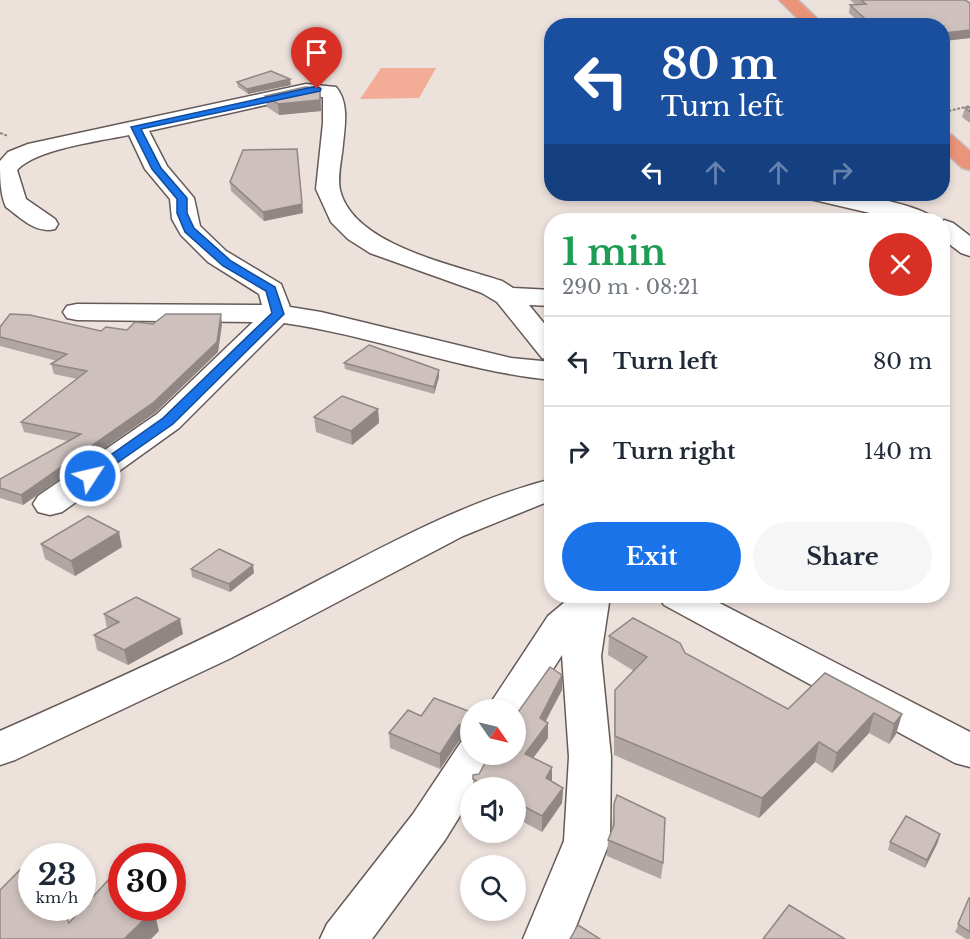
<!DOCTYPE html>
<html lang="en">
<head>
<meta charset="utf-8">
<style>
	body { margin:0; font-family:"Libre Baskerville",serif; background:#f6f6f7; color:#1f2937; height:100vh; display:flex; flex-direction:column; font-size:22px; white-space:nowrap }
	* { box-sizing:border-box; margin:0 }
	p { font-size:20px; color:#747a83 }
	.icon { flex:none; width:33px; height:33px; fill:none; stroke:currentColor; stroke-width:2; stroke-linecap:round; stroke-linejoin:round }
	.map { position:relative; flex:1; overflow:hidden }
	.panel { position:absolute; left:544px; top:213px; width:406px; height:390px; display:flex; flex-direction:column; background:#fff; border-radius:24px; box-shadow:0 3px 9px #0003 }
	.panel>* { flex:none }
	.hud { position:absolute; left:544px; top:18px; width:406px; height:183px; border-radius:24px; box-shadow:0 3px 9px #0003; background:#1a4fa0; color:#fff; overflow:hidden }
	.needle { width:39px; rotate:124deg }
	.tools { position:absolute; left:460px; top:699px; display:grid; gap:12px }
	.tools a { display:grid; place-items:center; width:66px; height:66px; border-radius:50%; background:#fff; box-shadow:0 3px 9px #0003; font-size:30px }
	.speed { position:absolute; left:18px; top:843px; display:flex; gap:12px; font-size:30px; font-weight:700; text-align:center }
	.speed>* { display:grid; place-content:center; width:78px; height:78px; border-radius:50%; background:#fff; box-shadow:0 3px 9px #0003; line-height:1 }
	.speed small { font-size:15px; font-weight:400 }
	.speed .limit { border:9px solid #d22; background:#fff; color:#111 }
	.pin { position:absolute; display:grid; place-items:center; width:51px; height:51px; color:#fff; margin:-62px -26px; border-radius:50% 50% 50% 0; rotate:-45deg; box-shadow:0 0 6px #0007 }
	.pin .icon { rotate:45deg }
	.me { position:absolute; width:66px; margin:-33px; rotate:55deg; stroke-linejoin:round; filter:drop-shadow(0 0 4px #0008) }
	.turn { display:flex; align-items:center; gap:21px; height:126px; padding:0 18px; font-size:27px }
	.turn .icon { width:78px; height:78px; stroke-width:2.5 }
	.turn b { display:block; font-size:42px; line-height:51px }
	.lanes { display:flex; align-items:center; height:57px; padding:0 18px; background:#0003; justify-content:center; gap:30px; direction:ltr }
	.lanes .off { opacity:.35 }
	.round { display:grid; place-items:center; flex:none; width:63px; height:63px; border-radius:32px; background:#f6f6f7 }
	.head { display:flex; align-items:center; justify-content:space-between; height:102px; padding:0 18px }
	h1 { font-size:36px; font-weight:700; line-height:45px; color:#1e9e55 }
	.button { display:flex; gap:12px; margin-top:auto; padding:12px 18px }
	.button a { flex:1; height:69px; border-radius:36px; background:#1a73e8; color:#fff; font-size:24px; font-weight:700; line-height:69px; text-align:center }
	.button a+a { background:#f6f6f7; color:#1f2937 }
	ul { padding:0; list-style:none }
	li { display:flex; align-items:center; gap:18px; height:90px; padding:0 18px; border-top:2px solid #e0e1e3 }
	li div { flex:1 }
	li b { display:block; font-size:22px }
	li em { font-style:normal }
	.map>svg:first-child { display:block }
</style>
</head>
<body>
<div class="map">
<svg width="970" height="939" viewBox="0 0 970 939">
	<rect width="100%" height="100%" fill="#ede1dc"/>
	<polygon fill="#f3ac95" points="381,68 436,68 419,98 360,99"/>
	<g fill="none" stroke-linecap="round" stroke-linejoin="round">
		<defs>
			<g id="minor">
				<path d="M306 84 336 87C349 102 345 125 343 144 342 158 337 177 340 190 353 245 454 265 502 281L513 288 552 290V306L529 305 552 333V361L542 358 497 302 482 293 370 253 348 239 331 222 316 189 323 123V97L306 96 149 131 167 166 194 198 200 226 226 251 281 284 290 307 321 312 511 358 552 362V380C461 371 375 336 284 323L179 428 62 512 50 515 38 512 33 504 38 496 157 414 253 322 77 320 67 318 63 312 67 306 77 304 262 305 259 294 208 262 181 235 172 219 170 199 145 169 129 135C100 141 36 149 17 170L26 199 55 219 58 224 55 229C36 234 21 218 6 207 0 194 0 176 0 161L8 152 28 144Z"/>
				<path d="M806 194C819 193 835 192 848 194 865 195 926 207 935 220H900L810 199Z"/>
				<polygon points="944,220 953,223 970,236 970,256 961,253 944,240"/>
				<path d="M552 479V500L463 536 231 658 15 760 0 765V731C93 690 185 648 275 603 365 557 454 504 552 479Z"/>
				<polygon points="572,596 610,596 601,656 611,757 610,841 571,939 523,939 564,841 569,757 562,655 520,721 516,722 516,710 486,710 548,616"/>
				<polygon points="658,596 706,596 970,732 970,767 955,763 664,605"/>
				<polygon points="471,739 471,754 497,754 477,788 471,788 471,798 445,840 372,939 320,939 327,924 413,814 461,742"/>
			</g>
			<g id="highway">
				<polygon points="779,0 798,0 825,26 805,26"/>
				<polygon points="944,133 952,135 970,151 970,170 962,168 944,151"/>
			</g>
		</defs>
		<use href="#minor" stroke="#655a57" stroke-width="3"/>
		<use href="#highway" stroke="#c3c2c2" stroke-width="3"/>
		<g stroke="#908784" stroke-width="2" stroke-dasharray="3 1.5" stroke-linecap="butt">
			<polyline points="944,112 970,106"/>
			<polyline points="0,133 8,136"/>
		</g>
		<use href="#minor" fill="#fff" fill-rule="evenodd"/>
		<use href="#highway" fill="#ea957a" fill-rule="evenodd"/>
	</g>
	<g fill="#b1a6a3">
		<polygon points="850,0 965,0 970,3 970,38 944,41 944,26 863,26 849,13 850,5 856,5"/>
		<polygon points="237,82 291,85 248,94 238,87"/>
		<polygon points="320,88 321,111 279,115 267,107 265,96"/>
		<polygon points="970,107 970,123 962,117 965,108"/>
		<polygon points="297,149 303,213 264,221 231,191 230,182"/>
		<polygon points="222,324 218,352 156,412 23,505 0,498 0,479 68,441 24,432 21,422 77,379 54,374 51,364 57,361 0,346 0,327 101,331"/>
		<polygon points="344,363 439,377 434,394 345,369"/>
		<polygon points="378,409 379,423 352,445 316,432 314,417"/>
		<polygon points="41,544 122,547 75,576 45,559"/>
		<polygon points="191,569 254,573 230,592 192,577"/>
		<polygon points="104,614 183,634 128,665 97,650 94,635 107,628"/>
		<polygon points="609,636 685,653 788,709 902,714 896,734 889,744 869,733 832,773 815,762 759,818 614,755 614,710 615,690 634,671 608,655"/>
		<polygon points="562,675 562,690 546,721 548,738 533,758 552,767 552,781 563,788 562,803 542,832 516,818 516,788 473,788 473,775 479,774"/>
		<polygon points="421,716 459,741 440,769 390,748 389,733"/>
		<polygon points="614,804 663,863 661,879 607,856 608,840 612,829"/>
		<polygon points="890,842 938,842 925,868 888,850"/>
		<polygon points="970,899 970,939 966,939 955,932"/>
	</g>
	<g fill="#908784">
		<polygon points="970,30 970,38 944,41 944,33"/>
		<polygon points="290,79 291,85 248,94 247,89"/>
		<polygon points="320,88 321,111 279,115 278,104"/>
		<polygon points="302,204 303,213 264,221 263,212"/>
		<polygon points="221,314 222,324 218,352 156,412 23,505 21,495"/>
		<polygon points="439,370 439,377 434,394 434,387"/>
		<polygon points="378,409 379,423 352,445 351,431"/>
		<polygon points="119,532 122,547 75,576 71,561"/>
		<polygon points="253,565 254,573 230,592 229,584"/>
		<polygon points="180,619 183,634 128,665 124,650"/>
		<polygon points="562,675 562,690 539,733 540,718"/>
		<polygon points="874,713 869,733 832,773 837,753"/>
		<polygon points="902,714 896,734 889,744 894,724"/>
		<polygon points="471,722 471,738 459,741 440,769 440,754 459,725"/>
		<polygon points="548,723 548,738 525,769 525,754"/>
		<polygon points="819,742 815,762 759,818 762,798"/>
		<polygon points="552,767 552,783 546,778"/>
		<polygon points="563,788 562,803 542,832 542,816"/>
		<polygon points="940,834 938,842 925,868 927,860"/>
		<polygon points="154,910 159,931 151,939 124,939"/>
	</g>
	<g fill="#cec1bd" stroke="#908784" stroke-width="1.5">
		<polygon points="861,0 965,0 970,3 970,30 944,33 944,26 873,26 850,5 866,4"/>
		<polygon points="271,71 290,79 247,89 237,82"/>
		<polygon points="305,87 320,88 320,100 278,104 265,96"/>
		<polygon points="970,107 970,112 965,108"/>
		<polygon points="297,149 302,204 263,212 230,182 243,150"/>
		<polygon points="10,314 30,315 101,331 106,327 127,330 135,322 153,324 166,314 221,314 217,342 154,402 21,495 0,488 0,479 81,434 21,422 87,371 51,364 67,354 0,337 0,327"/>
		<polygon points="369,345 439,370 434,387 344,363"/>
		<polygon points="342,396 378,409 351,431 314,417"/>
		<polygon points="88,516 119,532 71,561 41,544"/>
		<polygon points="219,549 253,565 229,584 191,569"/>
		<polygon points="136,597 180,619 124,650 94,635 119,622 104,614"/>
		<polygon points="633,618 680,643 685,653 788,709 825,673 902,714 894,724 874,713 837,753 819,742 762,798 615,736 615,690 647,657 609,636"/>
		<polygon points="550,667 562,675 540,718 548,723 525,754 552,767 546,778 563,788 542,816 516,802 516,788 489,788 473,779 473,775 479,774 490,754 516,754 516,715"/>
		<polygon points="434,698 471,712 471,722 459,725 440,754 389,733 408,710 421,716"/>
		<polygon points="617,795 665,818 663,863 608,840 614,825 614,804"/>
		<polygon points="906,816 940,834 927,860 890,842"/>
		<polygon points="20,870 32,875 32,908 62,908 69,923 110,878 122,887 122,908 150,908 154,910 124,939 0,939 0,890"/>
		<polygon points="969,898 970,899 970,932 958,924"/>
		<polygon points="789,905 845,939 763,939"/>
		<polygon points="578,925 600,939 570,939"/>
	</g>
	<polygon fill="#1a73e8" stroke="#114b97" stroke-width="1.5" points="317,86 321,89 320,91 141,129 161,168 187,198 187,213 194,228 231,261 275,287 284,314 173,424 94,479 85,479 83,476 85,473 163,418 272,313 266,291 223,266 185,232 177,213 177,199 152,169 131,127"/>
</svg>
<div class="tools">
<a><svg class="needle" viewBox="-14 -14 28 28"><path d="M0-13l5 13h-10z" fill="#e53935"/><path d="M0 13l5-13h-10z" fill="#747a83"/></svg></a>
<a><svg class="icon" aria-label="sound" viewBox="0 0 24 24"><path d="M4 9h4l5-4v14l-5-4H4zM17 9q2 3 0 6"/></svg></a>
<a><svg class="icon" aria-label="search" viewBox="0 0 24 24"><circle cx="10" cy="10" r="6"/><path d="M15 15l6 6"/></svg></a>
</div>
<div class="speed"><div>23<small>km/h</small></div><div class="limit">30</div></div>
<div class="pin" style="left:317px;top:89px;background:#d93025"><svg class="icon" aria-label="arrive" viewBox="0 0 24 24"><path d="M6 21V4h12l-3 4 3 4H6"/></svg></div>
<svg class="me" style="left:90px;top:476px" viewBox="-20 -20 40 40"><circle r="17" fill="#1a73e8" stroke="#fff" stroke-width="3"/><path d="M0-11L8 9 0 5-8 9z" fill="#fff"/></svg>
<div class="hud">
<div class="turn"><svg class="icon" aria-label="left" viewBox="0 0 24 24"><path d="M17 20v-9H6M10 6l-5 5 5 5"/></svg><div><b>80 m</b>Turn left</div></div>
<div class="lanes"><svg class="icon" aria-label="left" viewBox="0 0 24 24"><path d="M17 20v-9H6M10 6l-5 5 5 5"/></svg><svg class="icon off" aria-label="ahead" viewBox="0 0 24 24"><path d="M12 20V5M6 11l6-6 6 6"/></svg><svg class="icon off" aria-label="ahead" viewBox="0 0 24 24"><path d="M12 20V5M6 11l6-6 6 6"/></svg><svg class="icon off" aria-label="right" viewBox="0 0 24 24"><path d="M7 20v-9h11M14 6l5 5-5 5"/></svg></div>
</div>
<section class="panel">
<div class="head"><div><h1>1 min</h1><p>290 m · 08:21</p></div><a class="round" style="background:#d93025;color:#fff"><svg class="icon" aria-label="close" viewBox="0 0 24 24"><path d="M6 6l12 12M18 6L6 18"/></svg></a></div>
<ul>
<li><svg class="icon" aria-label="left" viewBox="0 0 24 24"><path d="M17 20v-9H6M10 6l-5 5 5 5"/></svg><div><b>Turn left</b></div><em>80 m</em></li>
<li><svg class="icon" aria-label="right" viewBox="0 0 24 24"><path d="M7 20v-9h11M14 6l5 5-5 5"/></svg><div><b>Turn right</b></div><em>140 m</em></li>
</ul>
<div class="button"><a>Exit</a><a>Share</a></div>
</section>
</div>
</body>
</html>
